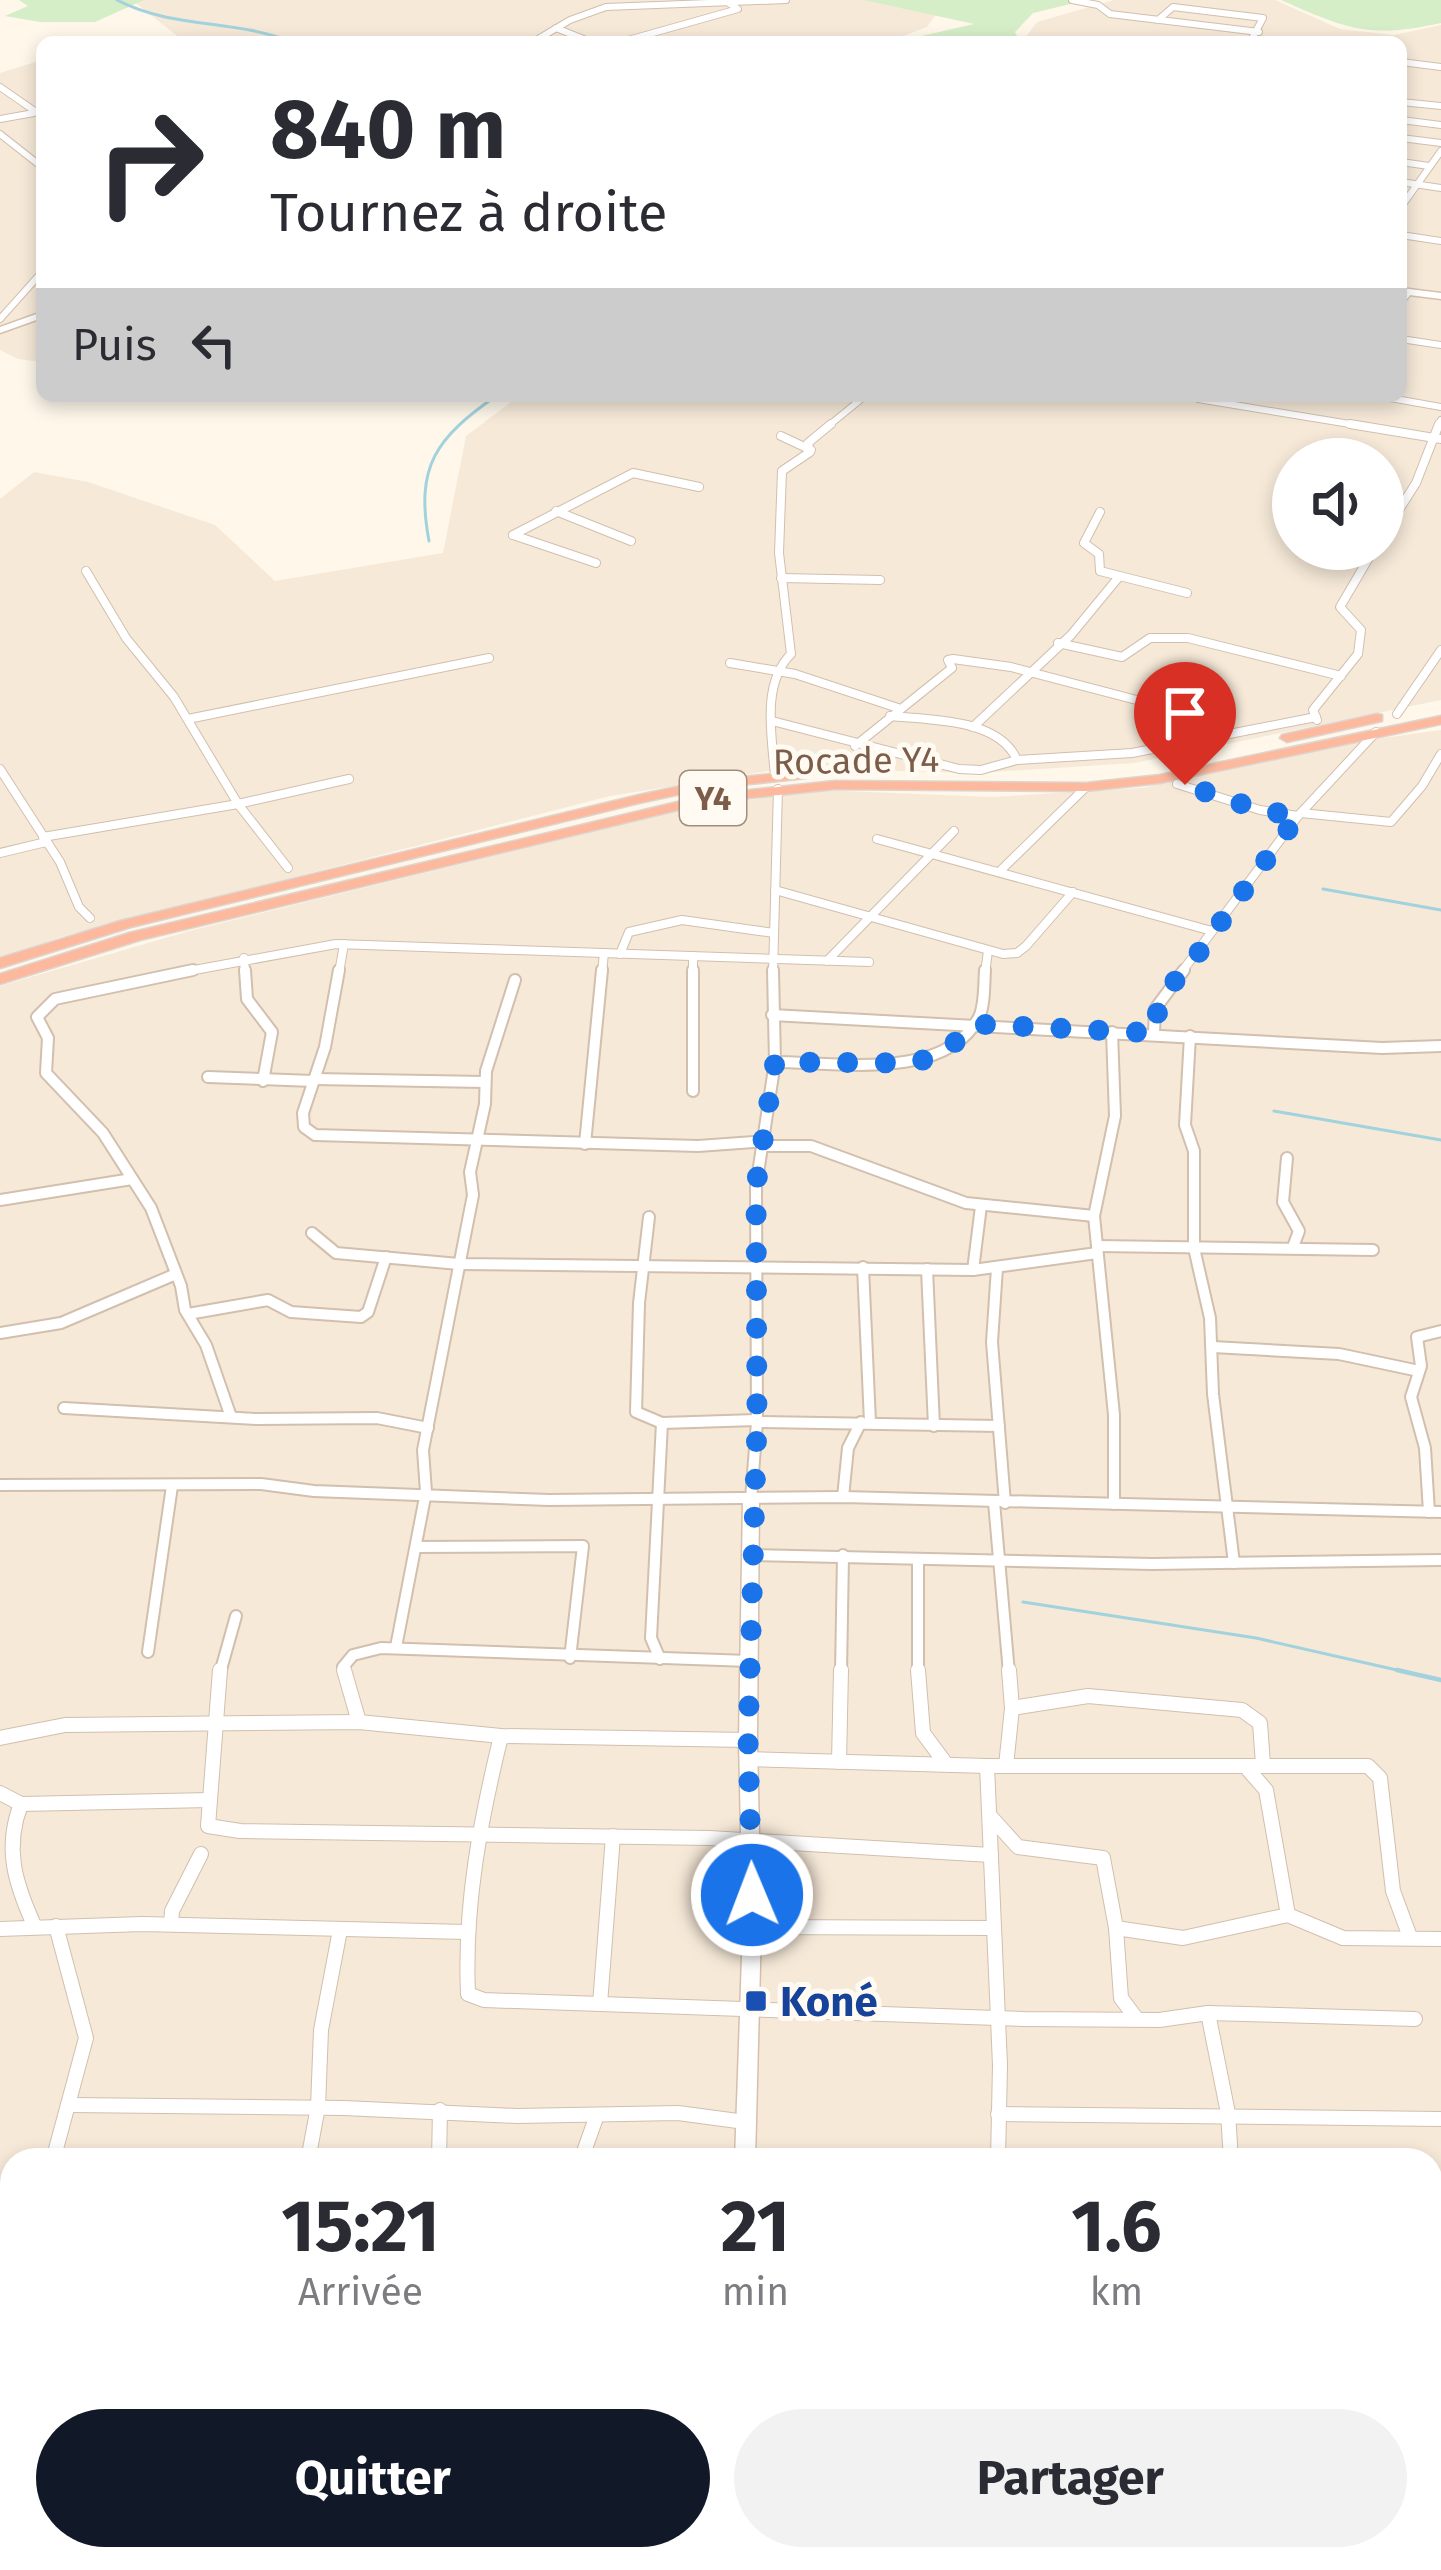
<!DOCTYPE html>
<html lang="fr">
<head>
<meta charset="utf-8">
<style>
	body { margin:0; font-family:"Fira Sans",sans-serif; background:#f2f2f3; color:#2b2b33; height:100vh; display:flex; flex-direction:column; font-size:45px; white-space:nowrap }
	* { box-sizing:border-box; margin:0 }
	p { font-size:39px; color:#7c7c81 }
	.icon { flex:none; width:66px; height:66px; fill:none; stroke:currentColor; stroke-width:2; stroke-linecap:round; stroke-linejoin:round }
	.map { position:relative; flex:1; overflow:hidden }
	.sheet { position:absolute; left:0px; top:2148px; width:1443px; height:423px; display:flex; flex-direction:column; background:#fff; border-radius:36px 36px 0 0; box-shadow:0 6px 18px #0003 }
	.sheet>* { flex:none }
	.banner { position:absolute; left:36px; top:36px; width:1371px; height:366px; border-radius:18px; box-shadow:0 6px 18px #0003; background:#fff; color:#2b2b33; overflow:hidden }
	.fabs { position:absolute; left:1272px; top:438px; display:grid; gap:24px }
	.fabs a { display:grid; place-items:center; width:132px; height:132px; border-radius:50%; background:#fff; box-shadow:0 6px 18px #0003; font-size:60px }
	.pin { position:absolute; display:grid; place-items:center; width:102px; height:102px; color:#fff; margin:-123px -51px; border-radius:50% 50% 50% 0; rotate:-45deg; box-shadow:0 0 12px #0007 }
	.pin .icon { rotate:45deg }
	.me { position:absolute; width:132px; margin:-66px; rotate:359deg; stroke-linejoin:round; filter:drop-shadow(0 0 9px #0008) }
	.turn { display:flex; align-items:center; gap:42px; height:252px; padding:0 36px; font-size:54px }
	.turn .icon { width:156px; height:156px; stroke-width:2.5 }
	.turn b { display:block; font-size:84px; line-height:102px }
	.then { display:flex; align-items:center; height:114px; padding:0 36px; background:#0003; gap:24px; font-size:45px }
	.eta { display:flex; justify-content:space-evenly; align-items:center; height:204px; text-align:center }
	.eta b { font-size:72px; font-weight:700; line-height:84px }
	.button { display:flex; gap:24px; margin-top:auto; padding:24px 36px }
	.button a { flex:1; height:138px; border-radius:72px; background:#111827; color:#fff; font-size:48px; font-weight:700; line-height:138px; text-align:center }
	.button a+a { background:#f2f2f3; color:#2b2b33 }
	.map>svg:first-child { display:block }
</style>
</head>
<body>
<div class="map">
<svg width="1441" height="2570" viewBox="0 0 1441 2570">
	<rect width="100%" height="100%" fill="#fef7ea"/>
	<g fill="#f6e9d8" fill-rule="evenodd">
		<polygon points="132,0 946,0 927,27 887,42 185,42"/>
		<path d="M1114 0H1275L1340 29 1394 35 1441 25V700L1134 763 975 773 787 768 610 796 61 937 0 958V499L34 472 88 482 215 525 275 581 443 553 466 436 519 396H1401V42H1031L1025 38 1037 22ZM1293 459H1383V549H1293Z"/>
		<polygon points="42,60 42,362 18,359 0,350 0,73"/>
		<path d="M1441 730V2570H0V986L193 930 676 811 818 790 992 797 1142 788 1340 744ZM12 2160H1431V2559H12Z"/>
	</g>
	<g fill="#d5eec7">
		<polygon points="19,0 144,0 95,22 40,22 5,16 28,6"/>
		<polygon points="864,0 1087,0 1033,13 1015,32 1020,42 895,42 974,24"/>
		<path d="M1281 0H1441V23C1369 39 1346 29 1281 0Z"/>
	</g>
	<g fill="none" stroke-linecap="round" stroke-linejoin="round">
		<g stroke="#a2d2dd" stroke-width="3">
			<path d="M117 0C172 29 235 19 292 42"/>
			<path d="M429 541C415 466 436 438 496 396"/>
			<polyline points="1323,889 1441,910"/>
			<polyline points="1274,1111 1441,1140"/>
			<polyline points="1023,1602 1256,1638 1410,1673"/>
		</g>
		<polyline stroke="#a2d2dd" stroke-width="4.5" points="1397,1670 1441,1680"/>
		<defs>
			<g id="street-far3">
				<polyline points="1072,0 1098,5 1110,14 1259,32"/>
				<polyline points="1158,20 1173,7 1263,18 1250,42"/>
				<polyline points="556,28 591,42"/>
				<polyline points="533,42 570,20 606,7 786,0"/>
				<polyline points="621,42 738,9 727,2"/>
				<polyline points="1401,62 1441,67"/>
				<polyline points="0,87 42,116"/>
				<polyline points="1401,102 1441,106"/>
				<polyline points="0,119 34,113"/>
				<polyline points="1401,120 1441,125"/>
				<polyline points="0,134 42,167"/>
				<polyline points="1401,138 1441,143"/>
				<polyline points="1401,162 1429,166"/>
				<polyline points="1401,182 1441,188"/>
				<polyline points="1401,207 1441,151"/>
				<polyline points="1401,235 1441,241"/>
				<polyline points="1401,302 1409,292"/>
				<polyline points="0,319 42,272"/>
				<polyline points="1401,339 1441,345"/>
				<polyline points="1379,396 1441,407"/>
				<polyline points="1198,399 1368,427"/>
				<polyline points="827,427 865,396"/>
				<polyline points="1438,427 1441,420"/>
			</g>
			<g id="street-far2">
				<polyline points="1350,424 1441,439"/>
				<polyline points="781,436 811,450"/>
				<polyline points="556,511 631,541"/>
				<polyline points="1100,512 1084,543 1099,554 1100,571 1187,593"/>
				<polyline points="513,535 633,473 699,487"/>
				<polyline points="513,535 596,563"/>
				<polyline points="1383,535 1416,483 1439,424"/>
				<polyline points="86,571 126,638 174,697 238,804 288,868"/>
				<polyline points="781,578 880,580"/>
				<polyline points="1058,643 1122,657 1150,638 1188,638 1341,676"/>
				<polyline points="730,663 795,674 898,708"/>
				<polyline points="1397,714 1441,650"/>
				<path d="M890 716C929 720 999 718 1017 760L1132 753 1316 717"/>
				<polyline points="188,719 489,658"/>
				<polyline points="1317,720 1313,710 1358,654 1361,630 1340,607 1374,549"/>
				<polyline points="772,721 959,769 981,770 1017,760"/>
				<polyline points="973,727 1071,635 1118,578"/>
				<polyline points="855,746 952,668 948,660 953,659 1011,667 1167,708"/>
				<polyline points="0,769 60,862 79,907 90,918"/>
				<path d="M775 776C772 736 761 684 791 654L779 553 782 471 810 452 808 443 831 424"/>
				<polyline points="1177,784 1260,810 1298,816"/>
				<polyline points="1301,813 1391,822 1422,786 1441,754"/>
				<polyline points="43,837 238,804 349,779"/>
				<polyline points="877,839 1212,931"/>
				<polyline points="0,853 46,842"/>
				<polyline points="999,872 1086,787"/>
				<polyline points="775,890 1003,954 1017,953 1026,946 1073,892"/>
				<polyline points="620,954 629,932 682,920 774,933"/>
				<polyline points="693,956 693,973"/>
				<polyline points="244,958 245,973"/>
				<polyline points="827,961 954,831"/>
				<polyline points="178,973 336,944 869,962"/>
				<polyline points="339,973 344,944"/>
				<polyline points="602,973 604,953"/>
				<polyline points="773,973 778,789"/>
				<polyline points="985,973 988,951"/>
				<polyline points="1181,973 1298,816 1376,732"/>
			</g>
			<g id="street-far1">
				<polyline points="193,970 55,999 37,1017 48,1038 46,1073 103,1133 151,1208 181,1286 185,1310 206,1345 230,1414"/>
				<polyline points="245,970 247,999 272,1032 263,1081"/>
				<polyline points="339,970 325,1047 303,1113 304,1127 315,1135 698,1146 766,1141"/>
				<polyline points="693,970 693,1091"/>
				<polyline points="772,1015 1382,1048 1441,1046"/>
				<polyline points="1112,1032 1115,1116 1094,1216 1114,1415 1114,1504"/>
				<polyline points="1154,1033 1155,1009 1184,970"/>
				<polyline points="1190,1036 1185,1125 1194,1151 1194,1248 1210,1318 1213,1394 1234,1563"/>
				<path d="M775 1062C835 1062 946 1082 979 1017 985 1005 984 983 985 970"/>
				<polyline points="208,1077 313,1081"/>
				<polyline points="314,1079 484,1082"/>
				<polyline points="585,1144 602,970"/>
				<polyline points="765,1146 811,1146 966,1203 1094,1216"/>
				<polyline points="1287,1158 1283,1202 1299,1231 1293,1247"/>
				<polyline points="0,1200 132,1179"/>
				<polyline points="649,1217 639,1303 636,1412 662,1423 757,1420"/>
				<polyline points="312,1233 336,1253 459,1264 973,1270 1097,1253"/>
				<polyline points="1098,1246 1373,1250"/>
				<polyline points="863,1267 870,1422"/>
				<polyline points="997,1268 992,1342 1005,1503"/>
				<polyline points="927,1269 934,1426"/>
				<polyline points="973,1270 981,1206"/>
				<polyline points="188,1314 268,1300 291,1312 361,1317 368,1312 386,1257"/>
				<polyline points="0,1333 61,1323 176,1274"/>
				<polyline points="1213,1347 1339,1354 1419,1371"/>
				<polyline points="64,1408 256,1419 377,1418 428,1428"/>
				<polyline points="757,1422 999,1426"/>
				<polyline points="0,1485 261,1484 314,1491 549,1500 843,1497 1441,1512"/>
				<polyline points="843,1497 848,1448 861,1422"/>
				<polyline points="751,1499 757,1422 756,1186 775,1062 773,970"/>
				<polyline points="994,1502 1009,1673"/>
				<polyline points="1429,1512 1425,1448 1411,1397 1421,1366 1417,1337 1441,1331"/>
				<polyline points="416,1547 583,1546 570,1658"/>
				<polyline points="751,1555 1152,1564 1441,1560"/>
				<polyline points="918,1560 918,1673"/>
				<polyline points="396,1647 426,1492 423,1450 473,1195 470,1172 485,1104 486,1071 515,980"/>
				<polyline points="148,1652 172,1486"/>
				<polyline points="660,1659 651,1638 662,1423"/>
				<polyline points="220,1673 236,1616"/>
				<polyline points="345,1673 343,1667 353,1655 381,1648 749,1661"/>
				<polyline points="841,1673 843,1555"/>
			</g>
			<g id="street">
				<polyline points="220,1670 208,1826 240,1831 709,1838 991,1855"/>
				<polyline points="344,1670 359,1722"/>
				<polyline points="918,1670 923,1733 946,1764"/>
				<polyline points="1012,1708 1088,1696 1242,1710 1260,1723 1263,1764"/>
				<path d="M501 1736C480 1822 464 1906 468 1994L484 2000 1024 2019 1159 2020 1208 2013 1228 2113 1231 2160"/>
				<polyline points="0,1738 65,1725 359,1722 501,1736 748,1740"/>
				<polyline points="748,1759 987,1766 1368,1766 1380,1778 1393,1891 1410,1937"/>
				<polyline points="839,1762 841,1670"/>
				<polyline points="987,1766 1000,2065 998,2160"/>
				<polyline points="1006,1766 1012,1708 1009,1670"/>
				<polyline points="1245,1766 1266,1790 1288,1915 1343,1938 1441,1939"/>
				<polyline points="0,1793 21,1804 210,1800"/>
				<path d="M21 1804C4 1848 15 1883 34 1925"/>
				<polyline points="990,1816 1018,1847 1103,1858 1116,1928 1121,1998 1136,2018"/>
				<polyline points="171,1924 172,1911 201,1854"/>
				<polyline points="752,1927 992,1928"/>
				<polyline points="1116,1928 1183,1938 1288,1915"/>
				<polyline points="0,1929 142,1924 467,1932"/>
				<polyline points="600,2004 613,1836"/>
				<polyline points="1208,2013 1415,2019"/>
				<polyline points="70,2105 344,2108 517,2116 678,2113 745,2122"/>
				<polyline points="998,2114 1441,2119"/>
				<polyline points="53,2160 86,2038 56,1926"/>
				<polyline points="308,2160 318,2107 321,2030 340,1930"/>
				<polyline points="439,2160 440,2110"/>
				<polyline points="581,2160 597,2115"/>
				<polyline points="1431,2219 1441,2219"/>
				<polyline points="0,2287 12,2289"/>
				<polyline points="1431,2341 1441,2341"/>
				<polyline points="0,2362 12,2316"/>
				<polyline points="1431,2443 1441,2443"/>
				<polyline points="0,2551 12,2551"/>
				<polyline points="219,2559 237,2561"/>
				<polyline points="548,2559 548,2570"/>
				<polyline points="1025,2559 1025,2570"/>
				<polyline points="1140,2559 1141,2570"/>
				<polyline points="1267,2559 1269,2570"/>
				<polyline points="395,2570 396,2559"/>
			</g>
			<g id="secondary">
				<polygon points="1401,288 1441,293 1441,299 1401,294"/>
				<polygon points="42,312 42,318 0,333 0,327"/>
				<polygon points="751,1494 759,1499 757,1740 761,1927 755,2160 735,2160 743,1927 739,1740 743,1499"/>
				<polygon points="725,2559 747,2559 746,2570 724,2570"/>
			</g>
			<g id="highway">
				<polygon points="1377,714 1382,715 1382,721 1287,742 1280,738 1282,735"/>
				<polygon points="1441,716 1441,724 1160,783 1086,791 835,789 711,802 140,940 0,984 0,974 129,933 711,794 835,781 1086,783 1160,775"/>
				<polygon points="801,771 808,775 806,778 704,789 639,803 131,927 0,968 0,958 120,921 639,795 704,781"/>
			</g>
		</defs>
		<use href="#street-far3" stroke="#d2bfae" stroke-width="8"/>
		<use href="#street-far2" stroke="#d2bfae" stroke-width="10"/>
		<use href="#street-far1" stroke="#d2bfae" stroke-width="14"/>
		<use href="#street" stroke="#d2bfae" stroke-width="16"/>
		<use href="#secondary" stroke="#d6bfac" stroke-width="3"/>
		<use href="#highway" stroke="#ddd5d0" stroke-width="3"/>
		<use href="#street-far3" stroke="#fff" stroke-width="6"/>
		<use href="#street-far2" stroke="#fff" stroke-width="8"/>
		<use href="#street-far1" stroke="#fff" stroke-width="10"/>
		<use href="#street" stroke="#fff" stroke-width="14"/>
		<use href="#secondary" fill="#fff" fill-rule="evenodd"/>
		<use href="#highway" fill="#fcb99e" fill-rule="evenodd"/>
	</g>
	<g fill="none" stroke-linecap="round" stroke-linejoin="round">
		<polyline stroke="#1a73e8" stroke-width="21" stroke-dasharray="0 37.8" points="752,1895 748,1740 757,1422 756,1186 775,1062 914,1063 944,1053 974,1024 1154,1033 1160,998 1192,962 1298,816 1260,810 1185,785"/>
	</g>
	<rect fill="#1a4fb4" stroke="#fffaf2" stroke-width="4.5" x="744" y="1989" width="24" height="24" rx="6"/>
	<g text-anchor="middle" stroke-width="10" stroke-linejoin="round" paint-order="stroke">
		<rect fill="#fffaf2" stroke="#a38c7c" stroke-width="3" x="680" y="771" width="66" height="54" rx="9"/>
		<g font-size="33" font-weight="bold" fill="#7c5d4a">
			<text x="713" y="810">Y4</text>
		</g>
		<g font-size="36" fill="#7c5d4a" stroke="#fffaf2">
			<text transform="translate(856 760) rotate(-1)" y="13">Rocade Y4</text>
		</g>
		<g font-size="42" font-weight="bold" fill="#164399" stroke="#fffaf2" text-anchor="start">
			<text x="780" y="2016">Koné</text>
		</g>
	</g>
</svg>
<div class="fabs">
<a><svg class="icon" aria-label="sound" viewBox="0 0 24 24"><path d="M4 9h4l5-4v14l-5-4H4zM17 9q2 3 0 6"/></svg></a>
</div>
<div class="pin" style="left:1185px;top:785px;background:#d93025"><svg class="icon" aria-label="arrive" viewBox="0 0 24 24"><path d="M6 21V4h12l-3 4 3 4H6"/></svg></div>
<svg class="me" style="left:752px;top:1895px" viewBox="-20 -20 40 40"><circle r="17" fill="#1a73e8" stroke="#fff" stroke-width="3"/><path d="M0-11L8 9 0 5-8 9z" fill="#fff"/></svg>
<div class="banner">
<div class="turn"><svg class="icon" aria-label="right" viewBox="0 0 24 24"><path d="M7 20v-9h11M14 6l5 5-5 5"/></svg><div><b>840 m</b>Tournez à droite</div></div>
<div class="then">Puis<svg class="icon" aria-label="left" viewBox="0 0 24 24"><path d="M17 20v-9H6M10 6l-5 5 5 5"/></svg></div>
</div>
<section class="sheet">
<div class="eta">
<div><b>15:21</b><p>Arrivée</p></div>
<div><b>21</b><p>min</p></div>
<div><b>1.6</b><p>km</p></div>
</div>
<div class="button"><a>Quitter</a><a>Partager</a></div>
</section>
</div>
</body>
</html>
